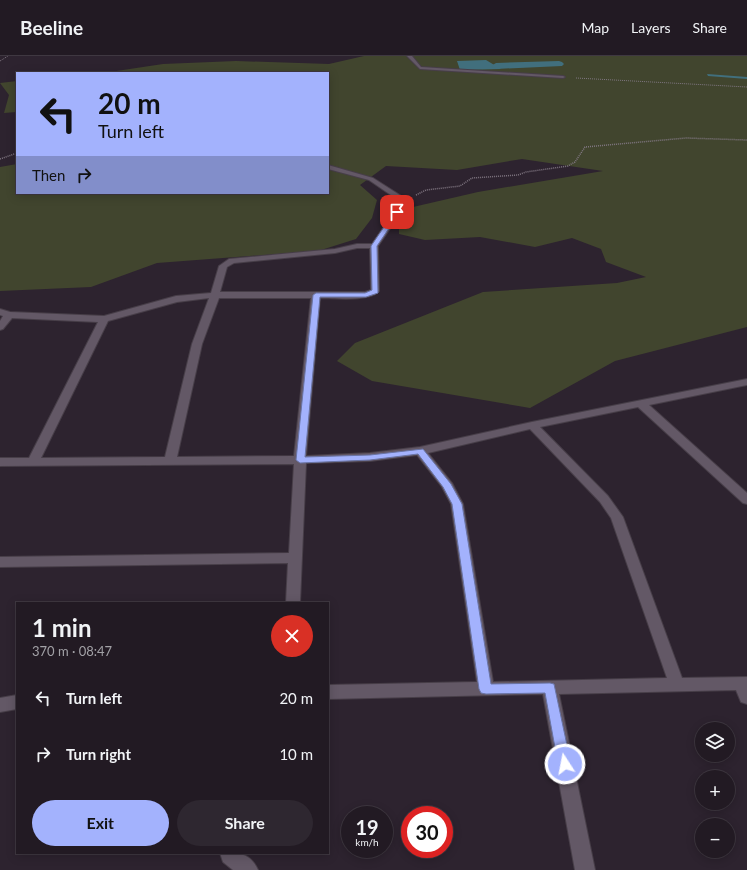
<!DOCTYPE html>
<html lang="en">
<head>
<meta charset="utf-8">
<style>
	body { margin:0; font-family:Lato,sans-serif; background:#2e2730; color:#f1f3f6; height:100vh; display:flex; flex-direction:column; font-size:15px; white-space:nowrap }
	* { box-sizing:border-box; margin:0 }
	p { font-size:13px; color:#a2a1a6 }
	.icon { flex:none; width:22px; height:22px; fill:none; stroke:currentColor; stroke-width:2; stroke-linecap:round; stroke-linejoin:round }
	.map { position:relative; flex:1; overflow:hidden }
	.panel { position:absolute; left:16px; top:546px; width:313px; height:252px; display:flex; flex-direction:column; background:#221a23; border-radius:0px; box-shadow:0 2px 10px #0003,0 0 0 1px #3f3841 }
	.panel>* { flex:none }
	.banner { position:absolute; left:16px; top:16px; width:313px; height:122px; border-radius:0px; box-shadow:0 2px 10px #0003,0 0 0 1px #3f3841; background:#a3b2fd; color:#111; overflow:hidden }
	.fabs { position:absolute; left:695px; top:666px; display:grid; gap:8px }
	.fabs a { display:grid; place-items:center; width:40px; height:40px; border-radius:50%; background:#221a23; box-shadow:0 2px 10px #0003,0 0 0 1px #3f3841; font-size:20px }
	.speed { position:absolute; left:341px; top:750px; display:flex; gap:8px; font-size:20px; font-weight:700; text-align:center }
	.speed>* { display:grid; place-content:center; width:52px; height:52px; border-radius:50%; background:#221a23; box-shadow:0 2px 10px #0003,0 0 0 1px #3f3841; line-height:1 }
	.speed small { font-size:10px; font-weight:400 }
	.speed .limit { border:6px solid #d22; background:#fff; color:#111 }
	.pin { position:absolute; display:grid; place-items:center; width:34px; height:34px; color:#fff; margin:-17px; border-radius:8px; box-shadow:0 2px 6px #0006 }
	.me { position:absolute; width:44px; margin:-22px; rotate:349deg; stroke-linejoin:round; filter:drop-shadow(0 0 3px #0008) }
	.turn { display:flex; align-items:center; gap:14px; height:84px; padding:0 16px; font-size:18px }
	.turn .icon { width:52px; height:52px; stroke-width:2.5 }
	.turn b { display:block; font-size:28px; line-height:34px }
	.then { display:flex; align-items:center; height:38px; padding:0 16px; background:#0003; gap:8px; font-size:15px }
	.round { display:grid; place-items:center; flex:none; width:42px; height:42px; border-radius:21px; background:#2e2730 }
	.overview { display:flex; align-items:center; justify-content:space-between; height:68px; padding:0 16px }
	h1 { font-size:24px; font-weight:700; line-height:30px }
	.cta { display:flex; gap:8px; margin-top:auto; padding:8px 16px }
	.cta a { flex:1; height:46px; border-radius:24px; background:#a3b2fd; color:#111; font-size:16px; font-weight:700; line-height:46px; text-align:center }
	.cta a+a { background:#2e2730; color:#f1f3f6 }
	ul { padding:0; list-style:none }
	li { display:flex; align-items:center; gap:12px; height:56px; padding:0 16px }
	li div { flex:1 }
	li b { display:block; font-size:15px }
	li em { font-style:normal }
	header { display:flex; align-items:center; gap:24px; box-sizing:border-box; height:56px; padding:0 20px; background:#221a23; border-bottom:1px solid #3f3841 }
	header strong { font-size:19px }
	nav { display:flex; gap:22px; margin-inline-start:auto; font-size:14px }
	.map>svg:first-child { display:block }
</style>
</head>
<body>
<header>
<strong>Beeline</strong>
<nav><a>Map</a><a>Layers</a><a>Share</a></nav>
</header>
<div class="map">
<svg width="747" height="814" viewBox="0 0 747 814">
	<rect width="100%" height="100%" fill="#2d232f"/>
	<g fill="#41452e">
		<polygon points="364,0 747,0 747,271 615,305 530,352 372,325 337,305 355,287 483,236 617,227 646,221 606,206 601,193 572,182 535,191 480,181 425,184 399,178 399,164 413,151 478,136 603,115 522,103 457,114 386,110 360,129 377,144 372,162 356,183 318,195 157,207 91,231 0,235 0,111 17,108 17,137 328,137 328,17 103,17 163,8 236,5 329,8"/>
		<polygon points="17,25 17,56 4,57 9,39 0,27"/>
	</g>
	<polygon fill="#416f7d" points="486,4 501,13 460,14 457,5"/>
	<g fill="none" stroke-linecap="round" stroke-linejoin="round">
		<polygon fill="#416f7d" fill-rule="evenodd" points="707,18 747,21 747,23 708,20"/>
		<polygon fill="#416f7d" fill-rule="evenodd" points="559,5 562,6 564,8 562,10 496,13 491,10 496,7"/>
		<defs>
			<g id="minor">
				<polygon points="407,0 412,0 421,11 563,20 565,21 563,22 420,13"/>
				<path d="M328 109 373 122 409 145 378 190 379 235C369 246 335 242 320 242L306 400 370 397 420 391 532 366 747 323V329L649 349 747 437V448L743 447 638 351 540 371 608 440 623 461 682 622 747 621V648L741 646 736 634 559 638 595 814H575L543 638 328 643V629L477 626 451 448 442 431 417 399 370 405 306 407 300 547H286L288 507 0 511V501L289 497 294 408 0 410V402H29L98 266 12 262 3 273 0 274V265L3 260 0 259V253L10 256 104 260 176 240 211 237 219 210 229 203 335 193 357 188H372L401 146 369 124 328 113ZM357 192H370L371 234 365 236H220L227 211 234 207 335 197ZM209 242 192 288 165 401 41 402 108 265 177 246ZM219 242H311L294 400 177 401 202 288ZM530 373 600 446 611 462 667 622 493 626 463 448 452 427 428 397Z"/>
				<polygon points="17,639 17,653 0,656 0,642"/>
				<path d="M220 797C238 797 250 796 258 814H233L223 806Z"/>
			</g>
		</defs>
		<use href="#minor" stroke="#473e48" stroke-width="2"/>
		<g stroke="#807782" stroke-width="1" stroke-dasharray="1 1" stroke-linecap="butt">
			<polyline points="0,5 8,0"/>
			<polyline points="576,22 747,31"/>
		</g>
		<g stroke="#807782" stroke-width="1.5" stroke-dasharray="1 1" stroke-linecap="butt">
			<polyline points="0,103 17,97"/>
			<polyline points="416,139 426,134 460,130 472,122 518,119 526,116 568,110 575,106 585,91 686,82 747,84"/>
		</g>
		<use href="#minor" fill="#635866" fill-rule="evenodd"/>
	</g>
	<polygon fill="#a3b2fd" stroke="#6a74a4" points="395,155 400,156 377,190 378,237 366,241 320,241 305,401 370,399 423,393 451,428 462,448 491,628 550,627 554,628 571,708 569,712 565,713 560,712 558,708 545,637 486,638 481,637 479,633 452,448 443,431 418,398 370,404 300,407 296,404 313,239 316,237 365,237 372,234 371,190"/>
</svg>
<div class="fabs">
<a><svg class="icon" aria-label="layers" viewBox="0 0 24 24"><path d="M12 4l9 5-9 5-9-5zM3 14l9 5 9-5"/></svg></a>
<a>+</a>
<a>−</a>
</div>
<div class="speed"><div>19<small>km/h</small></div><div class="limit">30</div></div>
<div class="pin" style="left:397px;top:156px;background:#d93025"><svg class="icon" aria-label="arrive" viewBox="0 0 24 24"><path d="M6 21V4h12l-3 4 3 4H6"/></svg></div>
<svg class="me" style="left:565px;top:708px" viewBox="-20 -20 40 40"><circle r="17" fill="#a3b2fd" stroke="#fff" stroke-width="3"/><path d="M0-11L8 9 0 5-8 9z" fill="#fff"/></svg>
<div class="banner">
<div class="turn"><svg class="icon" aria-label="left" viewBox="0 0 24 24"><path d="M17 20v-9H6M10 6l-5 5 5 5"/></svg><div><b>20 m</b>Turn left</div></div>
<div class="then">Then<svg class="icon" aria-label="right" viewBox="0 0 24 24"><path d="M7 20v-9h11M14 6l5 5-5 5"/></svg></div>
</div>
<section class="panel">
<div class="overview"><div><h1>1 min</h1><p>370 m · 08:47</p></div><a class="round" style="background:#d93025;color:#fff"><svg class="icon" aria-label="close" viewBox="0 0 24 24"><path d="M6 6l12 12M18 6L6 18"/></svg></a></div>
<ul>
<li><svg class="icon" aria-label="left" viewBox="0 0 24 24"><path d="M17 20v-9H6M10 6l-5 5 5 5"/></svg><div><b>Turn left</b></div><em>20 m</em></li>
<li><svg class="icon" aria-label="right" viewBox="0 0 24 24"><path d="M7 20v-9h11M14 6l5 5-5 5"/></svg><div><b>Turn right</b></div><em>10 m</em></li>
</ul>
<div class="cta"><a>Exit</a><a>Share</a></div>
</section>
</div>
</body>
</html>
